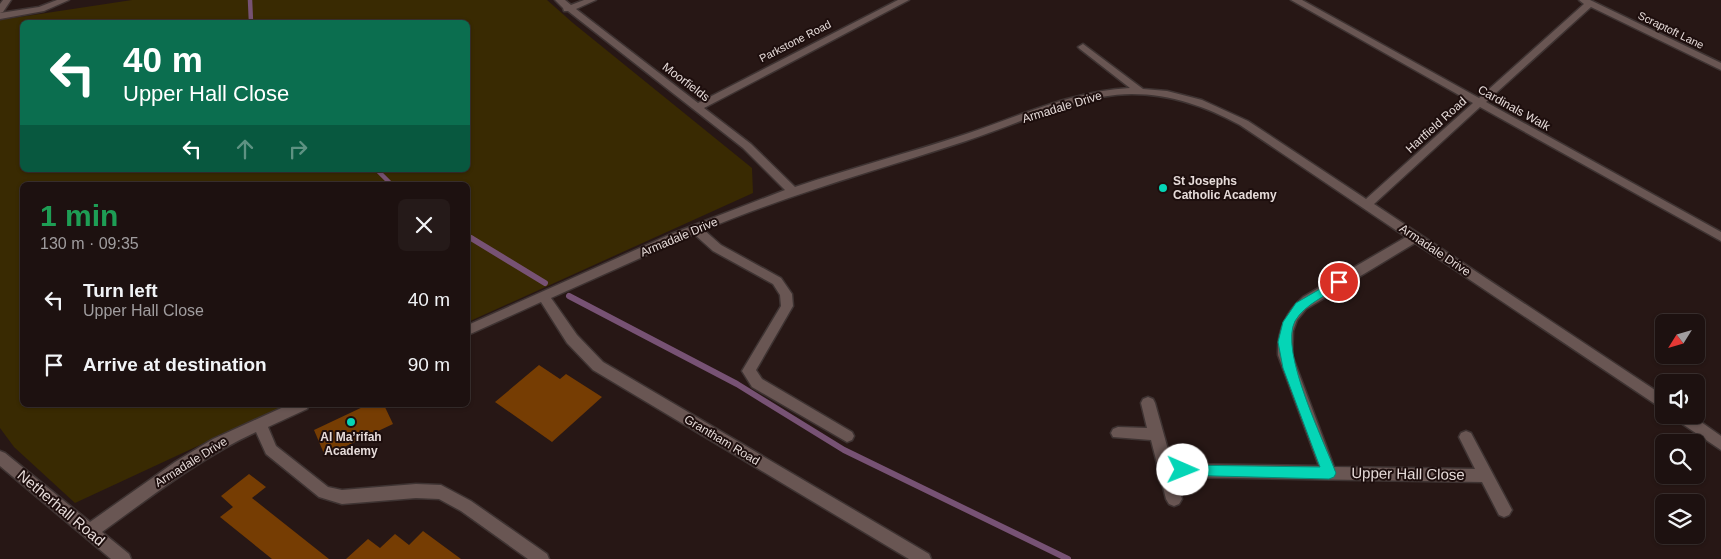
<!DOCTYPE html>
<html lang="en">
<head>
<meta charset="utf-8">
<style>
	body { margin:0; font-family:Helvetica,sans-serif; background:#251a19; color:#f1f3f6; height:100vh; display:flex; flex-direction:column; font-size:19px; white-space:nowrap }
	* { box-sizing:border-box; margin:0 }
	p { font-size:16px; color:#a09d9f }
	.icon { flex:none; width:28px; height:28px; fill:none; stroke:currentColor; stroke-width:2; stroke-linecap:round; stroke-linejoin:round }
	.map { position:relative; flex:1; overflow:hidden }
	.sheet { position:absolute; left:20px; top:182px; width:450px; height:225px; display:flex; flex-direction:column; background:#1d1110; border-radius:8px; box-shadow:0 1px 4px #0004,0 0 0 1px #3b3130 }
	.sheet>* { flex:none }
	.banner { position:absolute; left:20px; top:20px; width:450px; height:152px; border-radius:8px; box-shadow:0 1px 4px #0004,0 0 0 1px #3b3130; background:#0b6e4f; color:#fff; overflow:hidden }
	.needle { width:32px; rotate:233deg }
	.tools { position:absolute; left:1655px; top:314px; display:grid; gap:10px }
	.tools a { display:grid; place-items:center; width:50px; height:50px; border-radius:8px; background:#1d1110; box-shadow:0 1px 4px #0004,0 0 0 1px #3b3130; font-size:25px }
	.pin { position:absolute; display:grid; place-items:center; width:42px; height:42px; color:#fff; margin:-21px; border:2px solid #fff; border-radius:50%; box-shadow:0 1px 5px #0007 }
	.me { position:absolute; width:55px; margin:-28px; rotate:91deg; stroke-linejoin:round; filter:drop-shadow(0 0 4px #0008) }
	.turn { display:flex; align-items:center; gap:18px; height:105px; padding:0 20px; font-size:22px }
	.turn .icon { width:65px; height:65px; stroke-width:2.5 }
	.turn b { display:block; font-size:35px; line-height:42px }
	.lanes { display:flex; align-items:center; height:48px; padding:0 20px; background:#0003; justify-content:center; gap:25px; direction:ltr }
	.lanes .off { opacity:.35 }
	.round { display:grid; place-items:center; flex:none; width:52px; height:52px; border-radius:8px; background:#251a19 }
	.summary { display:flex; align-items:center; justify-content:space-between; height:85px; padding:0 20px }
	h1 { font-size:30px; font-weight:800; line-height:38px; color:#1e9e55 }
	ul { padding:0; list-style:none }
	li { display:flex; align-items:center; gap:15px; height:65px; padding:0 20px }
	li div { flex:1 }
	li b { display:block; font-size:19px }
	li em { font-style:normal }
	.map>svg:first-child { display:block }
</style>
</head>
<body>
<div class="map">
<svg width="1721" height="559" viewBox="0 0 1721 559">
	<rect width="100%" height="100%" fill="#271715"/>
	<path fill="#392a02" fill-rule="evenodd" d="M132 0H547L573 23 752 168 753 193 468 322V185H22V405H286L75 503 14 447 0 428V20ZM22 22H468V170H22Z"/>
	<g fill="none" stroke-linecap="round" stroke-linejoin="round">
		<g stroke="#775274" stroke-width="4.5">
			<polyline points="250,0 251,22"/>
			<polyline points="377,170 392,185"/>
			<polyline points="468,236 473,239"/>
		</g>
		<g stroke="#775274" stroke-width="6">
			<polyline points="471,238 545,283"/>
			<polyline points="569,296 737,384 844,450 1068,559"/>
		</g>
	</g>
	<g fill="#763d03">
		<polygon points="539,365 560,379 566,374 602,397 552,442 495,402"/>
		<polygon points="367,405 384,405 393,424 325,456 314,430"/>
		<polygon points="249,474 266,487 252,498 329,559 272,559 220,517 233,507 221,496"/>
		<polygon points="423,531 461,559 346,559 368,539 380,548 395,534 409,545"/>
	</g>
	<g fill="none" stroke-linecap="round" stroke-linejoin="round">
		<defs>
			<g id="minor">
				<polygon points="3,0 11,0 3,12 0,13 0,4"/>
				<polygon points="57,0 69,0 44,11 0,19 0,13 39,7"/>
				<path d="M555 0H565L571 5 584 0H596L576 9 698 103 898 0H909L704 108 751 144 795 187C851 168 909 153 966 134 1020 116 1072 91 1130 88L1080 49 1078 47 1083 44 1143 89 1167 91 1202 100 1248 121 1366 199 1473 103 1291 0H1302L1479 98 1584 4 1579 0H1590L1721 63V70L1591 7 1486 102 1721 232V241L1480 107 1374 204 1664 396V410L1415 243 1306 309 1297 320 1293 331 1292 355 1334 467 1475 469 1459 437 1461 433 1466 431 1471 433 1512 510 1509 515 1504 517 1499 515 1482 482 1175 477 1182 499 1179 504 1174 506 1169 504 1166 499 1151 440 1113 437 1111 433 1113 429 1118 427 1147 428 1141 403 1143 399 1148 397 1153 399 1155 403 1172 464 1319 466 1278 355C1277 331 1285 313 1303 297L1406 237 1240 125C1207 107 1171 94 1132 94 1074 95 1021 123 966 141 878 170 790 194 704 230L721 245 781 278 792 294 793 306 756 370 762 379 852 432 854 436 852 440 847 442 752 387 742 371 781 306 780 295 773 284 713 251 694 234 551 298 577 335 603 362 929 554 931 559H909L593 370 567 343 541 302 468 335V325L671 234 785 190 743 148 568 11H564L563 8Z"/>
				<path d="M288 405H309L307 409 268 427 276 446 328 487 342 490 416 484 441 485 471 501 547 554 549 559H528L461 511 439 499 416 498 342 504 319 497 266 454 256 432C200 458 152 496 102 532L129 554 131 559H111L0 466V451L5 453 90 522 175 462 213 439Z"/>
				<polygon points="1673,415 1691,415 1721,436 1721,450 1675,419"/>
			</g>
		</defs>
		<use href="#minor" stroke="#3e3332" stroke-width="3"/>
		<use href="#minor" fill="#695653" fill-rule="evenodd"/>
	</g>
	<path fill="#05d5b6" stroke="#038a76" d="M1339 278 1343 279V285C1327 295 1305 304 1295 321 1279 351 1324 441 1336 473L1334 477 1329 479 1178 475 1176 470 1178 466 1183 465 1320 467 1283 368 1278 342 1283 322 1296 303Z"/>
	<g fill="#05d5b6" stroke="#1d0e0d" stroke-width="2">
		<circle cx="1163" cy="188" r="5"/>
		<circle cx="351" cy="422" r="5"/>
	</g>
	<g text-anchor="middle" stroke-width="4" stroke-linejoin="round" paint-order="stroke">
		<g font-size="11" fill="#e6dbd9" stroke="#1d0e0d">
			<text transform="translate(1671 30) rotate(26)" y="4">Scraptoft Lane</text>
			<text transform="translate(795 41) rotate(-27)" y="4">Parkstone Road</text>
		</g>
		<g font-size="12" fill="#e6dbd9" stroke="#1d0e0d">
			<text transform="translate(686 82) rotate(37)" y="4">Moorfields</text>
			<text transform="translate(1062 107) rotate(-17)" y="4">Armadale Drive</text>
			<text transform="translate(1514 108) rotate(29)" y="4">Cardinals Walk</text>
			<text transform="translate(1436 125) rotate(-42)" y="4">Hartfield Road</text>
			<text transform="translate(679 237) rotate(-23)" y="4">Armadale Drive</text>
			<text transform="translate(1435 250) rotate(34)" y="4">Armadale Drive</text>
			<text transform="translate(722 440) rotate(31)" y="4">Grantham Road</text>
			<text transform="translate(191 462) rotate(-32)" y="4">Armadale Drive</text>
		</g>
		<g font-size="12" font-weight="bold" fill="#e6dbd9" stroke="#1d0e0d" text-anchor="start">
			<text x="1173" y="185">St Josephs<tspan x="1173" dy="14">Catholic Academy</tspan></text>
			<text x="351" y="441" text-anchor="middle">Al Ma’rifah<tspan x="351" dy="14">Academy</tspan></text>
		</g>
		<g font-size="15" fill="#e6dbd9" stroke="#1d0e0d">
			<text transform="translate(1408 474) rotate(1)" y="5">Upper Hall Close</text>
			<text transform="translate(61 508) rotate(40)" y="5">Netherhall Road</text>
		</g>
	</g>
</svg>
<div class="tools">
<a><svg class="needle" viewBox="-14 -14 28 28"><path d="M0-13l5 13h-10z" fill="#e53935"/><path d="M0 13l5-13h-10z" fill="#a09d9f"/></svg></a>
<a><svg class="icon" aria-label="sound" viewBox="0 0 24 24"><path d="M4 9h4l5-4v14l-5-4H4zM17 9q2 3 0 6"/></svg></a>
<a><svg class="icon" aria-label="search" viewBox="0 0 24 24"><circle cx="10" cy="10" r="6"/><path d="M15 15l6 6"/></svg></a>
<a><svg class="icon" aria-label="layers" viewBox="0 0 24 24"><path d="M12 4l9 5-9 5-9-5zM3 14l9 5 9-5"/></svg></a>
</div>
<div class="pin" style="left:1339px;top:282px;background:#d93025"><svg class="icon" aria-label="arrive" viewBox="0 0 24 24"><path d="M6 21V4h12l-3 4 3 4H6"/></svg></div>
<svg class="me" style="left:1183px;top:470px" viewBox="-20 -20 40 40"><circle r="19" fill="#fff"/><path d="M0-13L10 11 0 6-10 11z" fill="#05d5b6"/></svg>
<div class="banner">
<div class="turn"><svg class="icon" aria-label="left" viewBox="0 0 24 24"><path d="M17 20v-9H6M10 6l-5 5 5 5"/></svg><div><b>40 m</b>Upper Hall Close</div></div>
<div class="lanes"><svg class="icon" aria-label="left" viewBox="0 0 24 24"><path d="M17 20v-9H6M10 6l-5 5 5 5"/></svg><svg class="icon off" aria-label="ahead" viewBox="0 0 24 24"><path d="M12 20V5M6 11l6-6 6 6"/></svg><svg class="icon off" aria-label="right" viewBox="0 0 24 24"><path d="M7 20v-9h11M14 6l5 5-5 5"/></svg></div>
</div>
<section class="sheet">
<div class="summary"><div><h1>1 min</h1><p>130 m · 09:35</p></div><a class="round"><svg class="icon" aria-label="close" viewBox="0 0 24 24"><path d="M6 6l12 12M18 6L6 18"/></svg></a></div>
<ul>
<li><svg class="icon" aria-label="left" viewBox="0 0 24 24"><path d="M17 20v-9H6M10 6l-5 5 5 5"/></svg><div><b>Turn left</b><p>Upper Hall Close</p></div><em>40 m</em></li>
<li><svg class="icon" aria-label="arrive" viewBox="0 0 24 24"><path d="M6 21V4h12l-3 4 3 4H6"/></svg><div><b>Arrive at destination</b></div><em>90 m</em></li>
</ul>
</section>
</div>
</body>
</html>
